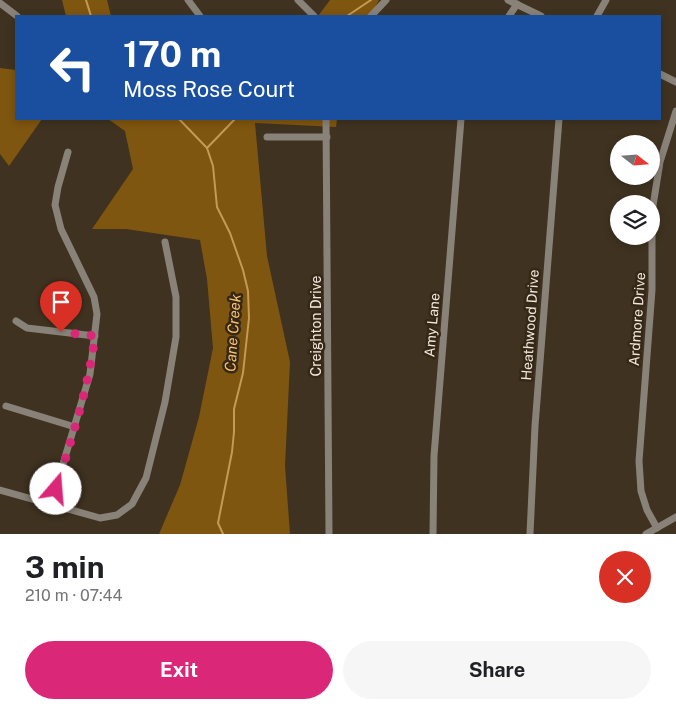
<!DOCTYPE html>
<html lang="en">
<head>
<meta charset="utf-8">
<style>
	body { margin:0; font-family:"Public Sans",sans-serif; background:#f6f6f6; color:#202124; height:100vh; display:flex; flex-direction:column; font-size:19px; white-space:nowrap }
	* { box-sizing:border-box; margin:0 }
	p { font-size:16px; color:#757577 }
	.icon { flex:none; width:28px; height:28px; fill:none; stroke:currentColor; stroke-width:2; stroke-linecap:round; stroke-linejoin:round }
	.map { position:relative; height:534px; overflow:hidden }
	.side { display:flex; flex-direction:column; background:#fff; flex:1 }
	.side>* { flex:none }
	.top-card { position:absolute; left:15px; top:15px; width:646px; height:105px; border-radius:0px; box-shadow:0 2px 8px #0003; background:#1a4fa0; color:#fff; overflow:hidden }
	.needle { width:32px; rotate:107deg }
	.fabs { position:absolute; left:610px; top:135px; display:grid; gap:10px }
	.fabs a { display:grid; place-items:center; width:50px; height:50px; border-radius:50%; background:#fff; box-shadow:0 2px 8px #0003; font-size:25px }
	.pin { position:absolute; display:grid; place-items:center; width:42px; height:42px; color:#fff; margin:-51px -21px; border-radius:50% 50% 50% 0; rotate:-45deg; box-shadow:0 0 5px #0007 }
	.pin .icon { rotate:45deg }
	.me { position:absolute; width:55px; margin:-28px; rotate:18deg; stroke-linejoin:round; filter:drop-shadow(0 0 4px #0008) }
	.turn { display:flex; align-items:center; gap:18px; height:105px; padding:0 25px; font-size:22px }
	.turn .icon { width:65px; height:65px; stroke-width:2.5 }
	.turn b { display:block; font-size:35px; line-height:42px }
	.round { display:grid; place-items:center; flex:none; width:52px; height:52px; border-radius:26px; background:#f6f6f6 }
	.head { display:flex; align-items:center; justify-content:space-between; height:85px; padding:0 25px }
	h1 { font-size:30px; font-weight:700; line-height:38px }
	.button { display:flex; gap:10px; margin-top:auto; padding:10px 25px }
	.button a { flex:1; height:58px; border-radius:30px; background:#db2777; color:#fff; font-size:20px; font-weight:700; line-height:58px; text-align:center }
	.button a+a { background:#f6f6f6; color:#202124 }
	.map>svg:first-child { display:block }
</style>
</head>
<body>
<div class="map">
<svg width="676" height="534" viewBox="0 0 676 534">
	<rect width="100%" height="100%" fill="#3f3220"/>
	<g fill="#7f560f">
		<polygon points="62,0 107,0 111,16 66,16"/>
		<polygon points="330,0 379,0 370,16 318,16"/>
		<polygon points="0,68 16,70 16,119 42,119 9,166 0,154"/>
		<polygon points="108,119 337,119 336,127 255,123 267,256 290,362 285,466 290,534 159,534 180,485 199,417 213,348 207,279 200,240 126,229 92,229 133,169 125,131"/>
	</g>
	<g fill="none" stroke-linecap="round" stroke-linejoin="round">
		<g stroke="#c39a56" stroke-width="2">
			<polyline points="86,0 91,16"/>
			<polyline points="347,16 371,0"/>
			<polyline points="179,119 207,148 213,166 217,207 230,233 243,270 248,291 249,318 243,373 234,409 234,432 232,452 218,523 223,534"/>
			<polyline points="207,148 235,119"/>
		</g>
		<g stroke="#898278" stroke-width="7">
			<polyline points="188,0 200,16"/>
			<polyline points="298,0 314,16"/>
			<polyline points="508,0 541,16"/>
			<polyline points="0,3 17,16"/>
			<polyline points="371,16 386,0"/>
			<polyline points="509,16 517,4"/>
			<polyline points="597,16 606,0"/>
			<polyline points="660,74 676,82"/>
			<polyline points="326,119 329,534"/>
			<polyline points="267,137 327,137"/>
			<polyline points="16,321 27,328 95,336"/>
			<polyline points="6,406 75,427"/>
			<polyline points="0,490 100,518 117,515 132,504 146,478 165,402 176,337 176,297 165,242"/>
			<polyline points="51,504 90,374 97,314 94,297 61,229 55,205 58,187 68,152"/>
			<polyline points="657,528 647,510 641,491 639,461 652,290 652,212 660,162 676,111"/>
			<polyline points="433,534 434,456 461,119"/>
			<polyline points="530,534 535,426 559,119"/>
			<polyline points="646,534 676,517"/>
		</g>
	</g>
	<g fill="none" stroke-linecap="round" stroke-linejoin="round">
		<path stroke="#db2777" stroke-width="9" stroke-dasharray="0 16.2" d="M56 489C72 438 88 389 95 336L61 332"/>
	</g>
	<g text-anchor="middle" stroke-width="5" stroke-linejoin="round" paint-order="stroke">
		<g font-size="14" fill="#f1e8dd" stroke="#352816">
			<text transform="translate(637 319) rotate(-86)" y="5">Ardmore Drive</text>
			<text transform="translate(432 325) rotate(-85)" y="5">Amy Lane</text>
			<text transform="translate(530 325) rotate(-86)" y="5">Heathwood Drive</text>
			<text transform="translate(316 326) rotate(-90)" y="5">Creighton Drive</text>
		</g>
		<g font-size="15" font-style="italic" fill="#fac06c" stroke="#352816">
			<text transform="translate(233 333) rotate(-86)" y="5">Cane Creek</text>
		</g>
	</g>
</svg>
<div class="fabs">
<a><svg class="needle" viewBox="-14 -14 28 28"><path d="M0-13l5 13h-10z" fill="#e53935"/><path d="M0 13l5-13h-10z" fill="#757577"/></svg></a>
<a><svg class="icon" aria-label="layers" viewBox="0 0 24 24"><path d="M12 4l9 5-9 5-9-5zM3 14l9 5 9-5"/></svg></a>
</div>
<div class="pin" style="left:61px;top:332px;background:#d93025"><svg class="icon" aria-label="arrive" viewBox="0 0 24 24"><path d="M6 21V4h12l-3 4 3 4H6"/></svg></div>
<svg class="me" style="left:56px;top:489px" viewBox="-20 -20 40 40"><circle r="19" fill="#fff"/><path d="M0-13L10 11 0 6-10 11z" fill="#db2777"/></svg>
<div class="top-card">
<div class="turn"><svg class="icon" aria-label="left" viewBox="0 0 24 24"><path d="M17 20v-9H6M10 6l-5 5 5 5"/></svg><div><b>170 m</b>Moss Rose Court</div></div>
</div>
</div>
<section class="side">
<div class="head"><div><h1>3 min</h1><p>210 m · 07:44</p></div><a class="round" style="background:#d93025;color:#fff"><svg class="icon" aria-label="close" viewBox="0 0 24 24"><path d="M6 6l12 12M18 6L6 18"/></svg></a></div>
<div class="button"><a>Exit</a><a>Share</a></div>
</section>
</body>
</html>
